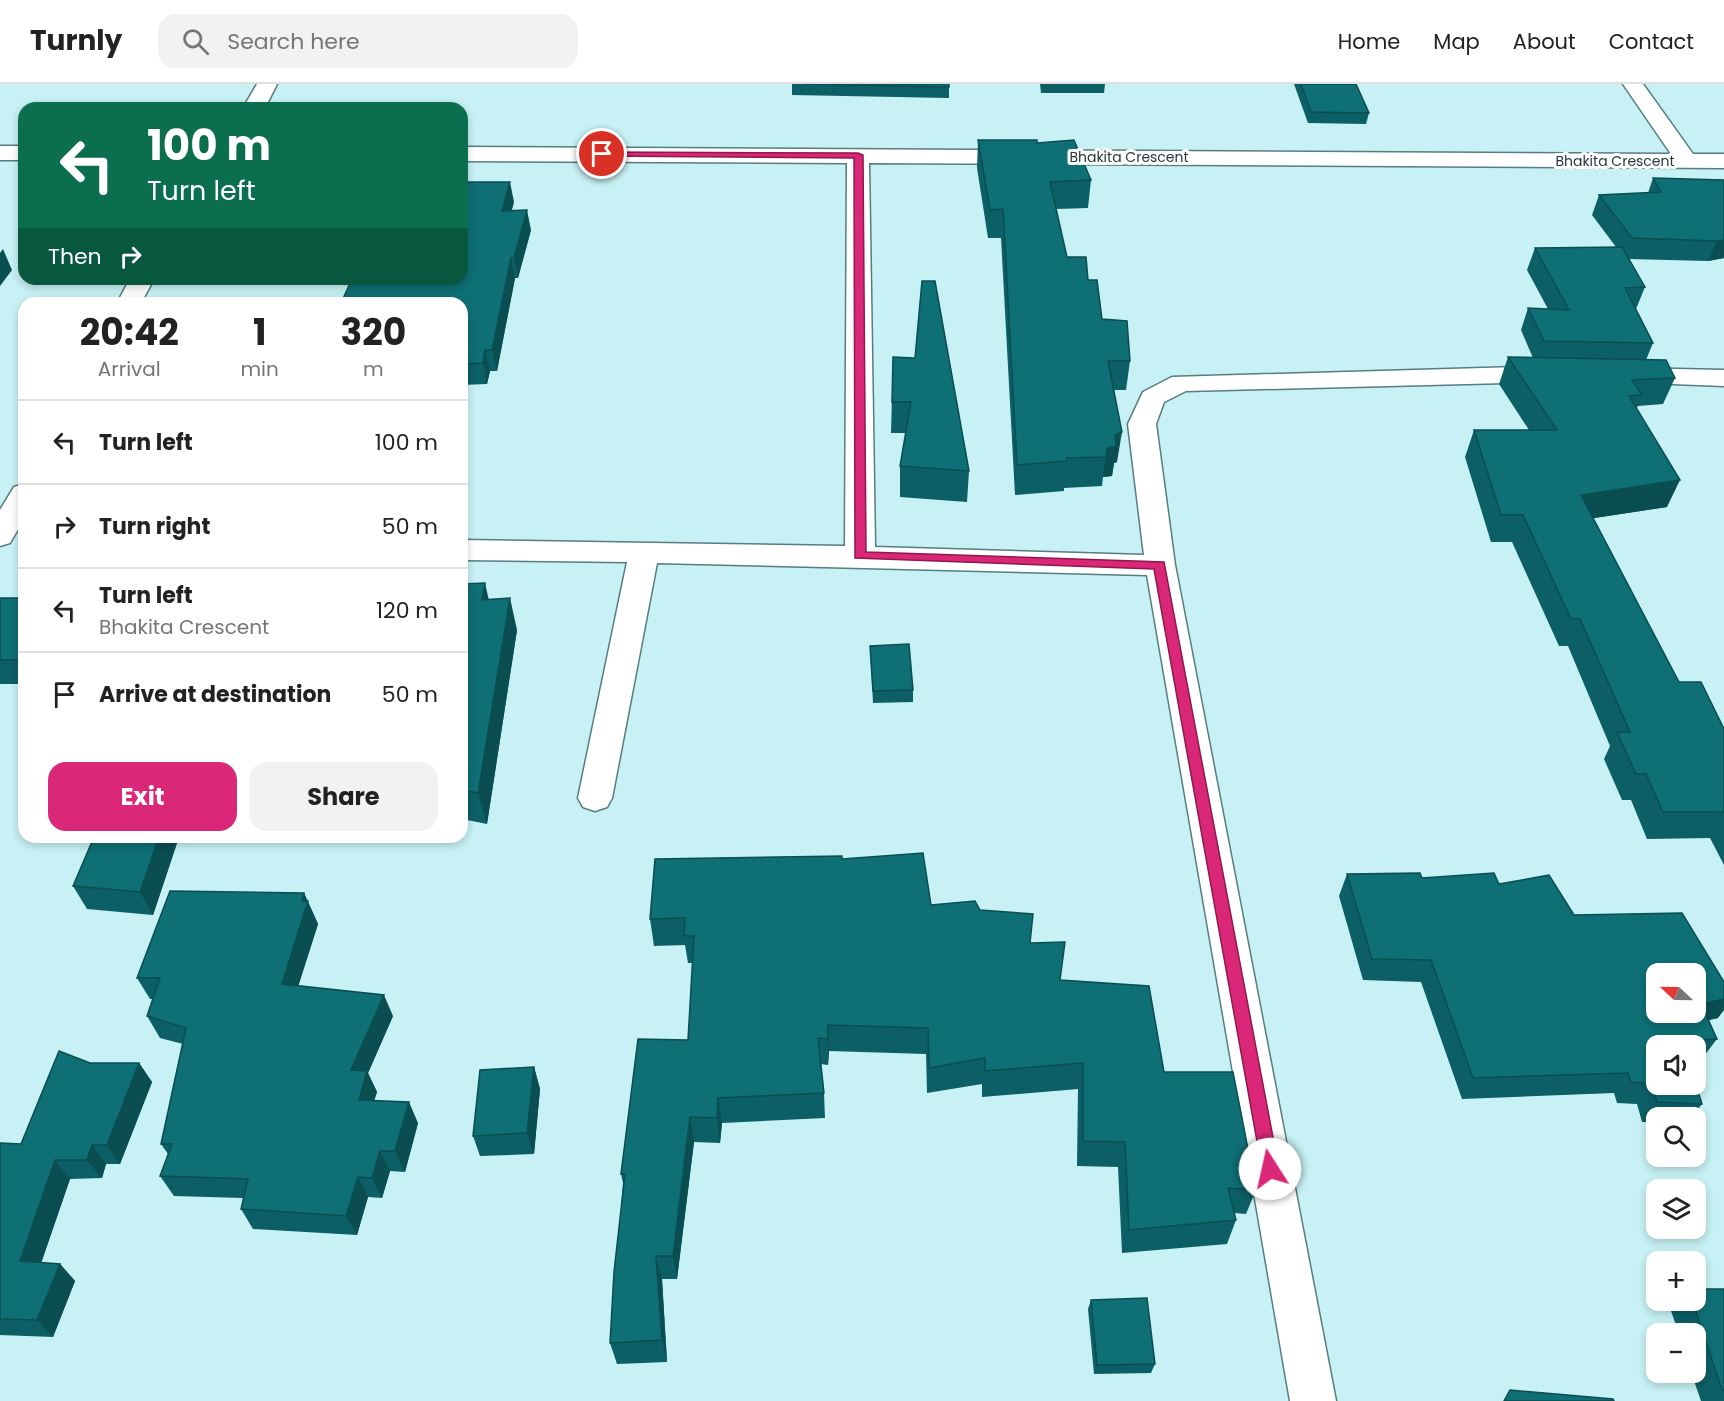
<!DOCTYPE html>
<html lang="en">
<head>
<meta charset="utf-8">
<style>
	body { margin:0; font-family:Poppins,sans-serif; background:#f2f2f2; color:#222; height:100vh; display:flex; flex-direction:column; font-size:22px; white-space:nowrap }
	* { box-sizing:border-box; margin:0 }
	p { font-size:20px; color:#767676 }
	.icon { flex:none; width:33px; height:33px; fill:none; stroke:currentColor; stroke-width:2; stroke-linecap:round; stroke-linejoin:round }
	.map { position:relative; flex:1; overflow:hidden }
	.drawer { position:absolute; left:18px; top:213px; width:450px; height:546px; display:flex; flex-direction:column; background:#fff; border-radius:18px; box-shadow:0 3px 9px #0003 }
	.drawer>* { flex:none }
	.guide { position:absolute; left:18px; top:18px; width:450px; height:183px; border-radius:18px; box-shadow:0 3px 9px #0003; background:#0b6e4f; color:#fff; overflow:hidden }
	.needle { width:39px; rotate:292deg }
	.tools { position:absolute; left:1646px; top:879px; display:grid; gap:12px }
	.tools a { display:grid; place-items:center; width:60px; height:60px; border-radius:12px; background:#fff; box-shadow:0 3px 9px #0003; font-size:30px }
	.pin { position:absolute; display:grid; place-items:center; width:51px; height:51px; color:#fff; margin:-26px; border:3px solid #fff; border-radius:50%; box-shadow:0 2px 6px #0007 }
	.me { position:absolute; width:66px; margin:-33px; rotate:350deg; stroke-linejoin:round; filter:drop-shadow(0 0 4px #0008) }
	.turn { display:flex; align-items:center; gap:21px; height:126px; padding:0 30px; font-size:27px }
	.turn .icon { width:78px; height:78px; stroke-width:2.5 }
	.turn b { display:block; font-size:42px; line-height:51px }
	.then { display:flex; align-items:center; height:57px; padding:0 30px; background:#0003; gap:12px; font-size:22px }
	.eta { display:flex; justify-content:space-evenly; align-items:center; height:102px; text-align:center }
	.eta b { font-size:36px; font-weight:700; line-height:42px }
	.primary-button { display:flex; gap:12px; margin-top:auto; padding:12px 30px }
	.primary-button a { flex:1; height:69px; border-radius:18px; background:#db2777; color:#fff; font-size:24px; font-weight:700; line-height:69px; text-align:center }
	.primary-button a+a { background:#f2f2f2; color:#222 }
	ul { padding:0; list-style:none }
	li { display:flex; align-items:center; gap:18px; height:84px; padding:0 30px; border-top:2px solid #e0e0e0 }
	li div { flex:1 }
	li b { display:block; font-size:22px }
	li em { font-style:normal }
	header { display:flex; align-items:center; gap:36px; box-sizing:border-box; height:84px; padding:0 30px; background:#fff; border-bottom:2px solid #e0e0e0 }
	header strong { font-size:28px }
	nav { display:flex; gap:33px; margin-inline-start:auto; font-size:21px }
	.search { width:420px; height:54px; background:#f2f2f2; display:flex; align-items:center; gap:15px; box-sizing:border-box; padding:0 21px; border-radius:18px; color:#767676; font-size:22px }
	.map>svg:first-child { display:block }
</style>
</head>
<body>
<header>
<strong>Turnly</strong>
<div class="search"><svg class="icon" aria-label="search" viewBox="0 0 24 24"><circle cx="10" cy="10" r="6"/><path d="M15 15l6 6"/></svg>Search here</div>
<nav><a>Home</a><a>Map</a><a>About</a><a>Contact</a></nav>
</header>
<div class="map">
<svg width="1724" height="1317" viewBox="0 0 1724 1317">
	<rect width="100%" height="100%" fill="#c7f1f4"/>
	<g fill="none" stroke-linecap="round" stroke-linejoin="round">
		<defs>
			<g id="minor">
				<polygon points="257,0 277,0 265,24 243,24"/>
				<polygon points="1623,0 1643,0 1693,70 1724,70 1724,84 869,79 875,463 1144,471 1128,340 1143,308 1172,293 1549,282 1558,284 1562,290 1558,296 1549,298 1186,307 1164,318 1156,340 1175,481 1336,1317 1290,1317 1147,491 657,479 612,714 607,723 595,727 583,723 578,714 627,478 462,476 462,456 845,462 847,79 462,77 462,63 1671,70"/>
				<rect x="0" y="62" width="24" height="14"/>
				<polygon points="130,195 154,195 141,219 117,219"/>
				<polygon points="1630,284 1724,286 1724,302 1621,298 1617,292 1621,286"/>
				<polygon points="24,400 24,435 10,459 0,462 0,426 14,403"/>
			</g>
		</defs>
		<use href="#minor" stroke="#567d80" stroke-width="3"/>
		<use href="#minor" fill="#fff" fill-rule="evenodd"/>
	</g>
	<g fill="#0c5f65">
		<polygon points="792,0 949,0 949,14 792,11"/>
		<polygon points="1040,0 1105,0 1104,9 1041,9"/>
		<polygon points="1294,0 1356,0 1369,29 1366,40 1308,39"/>
		<polygon points="978,56 1037,59 1091,96 1088,124 1056,125 1067,173 1088,196 1102,235 1130,277 1126,306 1114,306 1117,378 1114,379 1112,392 1103,393 1102,402 1064,404 1064,407 1015,411 1001,154 988,154 977,84"/>
		<polygon points="1653,94 1724,96 1724,174 1708,177 1628,175 1645,203 1636,225 1653,259 1646,276 1675,294 1663,320 1638,322 1636,325 1667,423 1593,434 1679,598 1724,645 1724,781 1710,754 1647,755 1631,716 1622,716 1604,675 1610,662 1568,562 1559,562 1512,458 1491,458 1465,373 1474,346 1529,346 1499,300 1508,273 1533,274 1521,246 1528,224 1548,225 1527,186 1535,164 1616,163 1592,131 1599,111 1648,109"/>
		<polygon points="514,118 511,127 531,146 518,194 515,194 497,287 490,287 487,300 462,301 462,195"/>
		<polygon points="893,273 969,387 967,418 900,413 900,382 906,349 891,349"/>
		<polygon points="462,500 489,516 517,546 487,740 462,735"/>
		<rect x="0" y="514" width="24" height="86"/>
		<polygon points="870,562 913,606 913,618 873,619"/>
		<polygon points="178,756 153,831 87,825 73,802"/>
		<polygon points="842,775 931,821 980,826 1030,859 1060,896 1164,988 1256,1106 1246,1130 1234,1129 1236,1136 1227,1160 1122,1169 1118,1083 1077,1082 1078,1005 982,1013 982,1000 927,1009 926,970 829,967 828,981 821,980 824,1009 825,1034 722,1039 720,1059 694,1058 677,1195 662,1195 667,1278 617,1280 610,1259 623,1099 621,1090 688,956 693,879 688,879 685,861 654,862 650,835"/>
		<polygon points="1347,790 1422,794 1499,800 1574,831 1718,934 1709,936 1717,955 1701,976 1695,976 1695,962 1656,962 1702,1020 1691,1034 1656,1034 1656,1038 1642,1038 1637,1020 1617,1019 1614,1009 1462,1015 1421,898 1363,896 1339,812"/>
		<polygon points="304,809 318,840 298,902 393,932 368,989 377,1008 374,1016 418,1039 405,1088 390,1087 382,1114 368,1113 357,1151 253,1145 241,1125 243,1114 174,1112 160,1092 168,1070 161,1060 183,960 160,954 147,932 153,915 150,915 137,894"/>
		<polygon points="90,979 139,979 152,998 120,1080 106,1080 102,1094 70,1095 41,1179 60,1180 75,1197 53,1253 0,1251 0,1059 21,1060"/>
		<polygon points="534,983 540,1005 534,1070 480,1072 473,1052"/>
		<polygon points="1724,1205 1724,1317 1701,1317 1691,1288 1695,1288 1695,1250 1679,1250 1670,1224 1677,1216 1695,1216"/>
		<polygon points="1091,1216 1155,1280 1151,1289 1094,1290 1088,1225"/>
	</g>
	<g fill="#0a4e52">
		<polygon points="510,98 514,118 506,148 502,127"/>
		<polygon points="527,126 531,146 518,194 514,174"/>
		<polygon points="1724,156 1724,174 1708,177 1717,157"/>
		<polygon points="3,165 12,186 0,202 0,169"/>
		<polygon points="511,174 515,194 497,287 492,266"/>
		<polygon points="485,266 490,287 487,300 483,279"/>
		<polygon points="1122,348 1117,378 1114,379 1112,392 1103,393 1107,364 1115,351"/>
		<polygon points="1680,396 1667,423 1569,438 1581,411"/>
		<polygon points="485,499 492,530 482,516"/>
		<polygon points="510,514 517,546 487,740 478,709"/>
		<polygon points="159,753 176,753 178,756 153,831 140,808"/>
		<polygon points="304,809 318,840 292,922 282,900"/>
		<polygon points="384,911 393,932 368,989 377,1008 368,1036 359,1016 351,986"/>
		<polygon points="1724,915 1724,926 1718,934 1686,941 1701,920"/>
		<polygon points="828,941 829,967 828,981"/>
		<polygon points="139,979 152,998 120,1080 107,1061"/>
		<polygon points="534,983 540,1005 534,1070 527,1049"/>
		<polygon points="718,1014 722,1039 720,1059 717,1034"/>
		<polygon points="409,1018 418,1039 405,1088 395,1067"/>
		<polygon points="690,1033 694,1058 677,1195 673,1172"/>
		<polygon points="92,1061 106,1080 102,1094 87,1076"/>
		<polygon points="380,1067 390,1087 382,1114 372,1094"/>
		<polygon points="55,1076 70,1095 36,1194 20,1177"/>
		<polygon points="358,1093 368,1113 357,1151 346,1132"/>
		<polygon points="656,1172 662,1195 667,1278 662,1256"/>
		<polygon points="60,1180 75,1197 53,1253 37,1236"/>
	</g>
	<g fill="#0e6f75" stroke="#0a4e52" stroke-width="1.5" fill-rule="evenodd">
		<polygon points="804,0 949,0 949,3"/>
		<polygon points="1301,0 1356,0 1369,29 1311,28"/>
		<polygon points="978,56 1037,56 1037,59 1074,56 1091,96 1050,98 1067,173 1086,173 1088,196 1097,196 1102,235 1127,237 1130,277 1108,277 1122,348 1115,351 1116,362 1107,364 1106,373 1067,374 1067,377 1017,381 1003,125 990,126"/>
		<polygon points="1653,94 1724,96 1724,156 1717,157 1632,154 1599,111 1661,108"/>
		<polygon points="462,98 510,98 502,127 527,126 514,174 511,174 492,266 485,266 483,279 462,280 462,219 341,219 352,195 462,195"/>
		<polygon points="1622,163 1645,203 1625,204 1653,259 1544,257 1528,224 1569,226 1535,164"/>
		<polygon points="922,197 935,197 969,387 900,382 911,318 892,318 893,273 915,274"/>
		<polygon points="1508,273 1666,276 1675,294 1632,296 1642,311 1629,312 1680,396 1581,411 1679,598 1701,598 1724,645 1724,728 1663,728 1646,690 1636,690 1617,648 1630,648 1580,535 1571,535 1523,431 1501,431 1474,346 1557,346"/>
		<polygon points="485,499 482,516 510,514 478,709 462,706 462,500"/>
		<rect x="0" y="514" width="24" height="62"/>
		<polygon points="909,560 913,606 873,607 870,562"/>
		<polygon points="94,753 159,753 140,808 73,802"/>
		<polygon points="923,769 931,821 975,817 980,826 1033,830 1030,859 1065,858 1060,896 1149,902 1164,988 1233,988 1256,1106 1228,1104 1236,1136 1129,1146 1125,1058 1083,1057 1083,979 985,987 985,974 929,984 928,944 828,941 828,955 818,954 824,1009 718,1014 717,1034 690,1033 673,1172 656,1172 662,1256 610,1259 614,1188 625,1090 621,1090 638,955 688,956 694,852 684,852 685,834 650,835 655,775 842,772 842,775"/>
		<path d="M1420 789 1422 794 1494 789 1499 800 1549 791 1574 831 1682 829 1724 898V915L1701 920 1717 955 1682 957 1684 962H1656V1000H1695V998L1702 1020 1657 1018 1651 1000 1631 998 1628 989 1473 994 1431 876 1372 875 1347 790ZM1656 890H1695V928H1656Z"/>
		<polygon points="170,807 304,809 302,817 308,817 282,900 384,911 351,986 367,987 359,1016 409,1018 395,1067 380,1067 372,1094 358,1093 346,1132 241,1125 248,1095 160,1092 172,1060 161,1060 186,944 147,932 160,894 137,894"/>
		<polygon points="59,967 90,979 139,979 107,1061 92,1061 87,1076 55,1076 20,1177 60,1180 37,1236 0,1235 0,1059 21,1060"/>
		<polygon points="534,983 527,1049 473,1052 480,986"/>
		<polygon points="1695,1205 1724,1205 1724,1306 1722,1306 1692,1216 1695,1216"/>
		<polygon points="1147,1214 1155,1280 1097,1281 1091,1216"/>
		<polygon points="1510,1306 1613,1315 1614,1317 1504,1317"/>
	</g>
	<polygon fill="#db2777" stroke="#8e194d" stroke-width="1.5" points="602,68 858,69 863,71 866,468 1164,478 1279,1085 1276,1090 1270,1093 1265,1090 1262,1085 1154,485 855,474 854,74 599,72 599,69"/>
	<g text-anchor="middle" stroke-width="6" stroke-linejoin="round" paint-order="stroke">
		<g font-size="14" fill="#27383a" stroke="#fff">
			<text x="1129" y="78">Bhakita Crescent</text>
			<text x="1615" y="82">Bhakita Crescent</text>
		</g>
	</g>
</svg>
<div class="tools">
<a><svg class="needle" viewBox="-14 -14 28 28"><path d="M0-13l5 13h-10z" fill="#e53935"/><path d="M0 13l5-13h-10z" fill="#767676"/></svg></a>
<a><svg class="icon" aria-label="sound" viewBox="0 0 24 24"><path d="M4 9h4l5-4v14l-5-4H4zM17 9q2 3 0 6"/></svg></a>
<a><svg class="icon" aria-label="search" viewBox="0 0 24 24"><circle cx="10" cy="10" r="6"/><path d="M15 15l6 6"/></svg></a>
<a><svg class="icon" aria-label="layers" viewBox="0 0 24 24"><path d="M12 4l9 5-9 5-9-5zM3 14l9 5 9-5"/></svg></a>
<a>+</a>
<a>−</a>
</div>
<div class="pin" style="left:602px;top:70px;background:#d93025"><svg class="icon" aria-label="arrive" viewBox="0 0 24 24"><path d="M6 21V4h12l-3 4 3 4H6"/></svg></div>
<svg class="me" style="left:1270px;top:1085px" viewBox="-20 -20 40 40"><circle r="19" fill="#fff"/><path d="M0-13L10 11 0 6-10 11z" fill="#db2777"/></svg>
<div class="guide">
<div class="turn"><svg class="icon" aria-label="left" viewBox="0 0 24 24"><path d="M17 20v-9H6M10 6l-5 5 5 5"/></svg><div><b>100 m</b>Turn left</div></div>
<div class="then">Then<svg class="icon" aria-label="right" viewBox="0 0 24 24"><path d="M7 20v-9h11M14 6l5 5-5 5"/></svg></div>
</div>
<section class="drawer">
<div class="eta">
<div><b>20:42</b><p>Arrival</p></div>
<div><b>1</b><p>min</p></div>
<div><b>320</b><p>m</p></div>
</div>
<ul>
<li><svg class="icon" aria-label="left" viewBox="0 0 24 24"><path d="M17 20v-9H6M10 6l-5 5 5 5"/></svg><div><b>Turn left</b></div><em>100 m</em></li>
<li><svg class="icon" aria-label="right" viewBox="0 0 24 24"><path d="M7 20v-9h11M14 6l5 5-5 5"/></svg><div><b>Turn right</b></div><em>50 m</em></li>
<li><svg class="icon" aria-label="left" viewBox="0 0 24 24"><path d="M17 20v-9H6M10 6l-5 5 5 5"/></svg><div><b>Turn left</b><p>Bhakita Crescent</p></div><em>120 m</em></li>
<li><svg class="icon" aria-label="arrive" viewBox="0 0 24 24"><path d="M6 21V4h12l-3 4 3 4H6"/></svg><div><b>Arrive at destination</b></div><em>50 m</em></li>
</ul>
<div class="primary-button"><a>Exit</a><a>Share</a></div>
</section>
</div>
</body>
</html>
